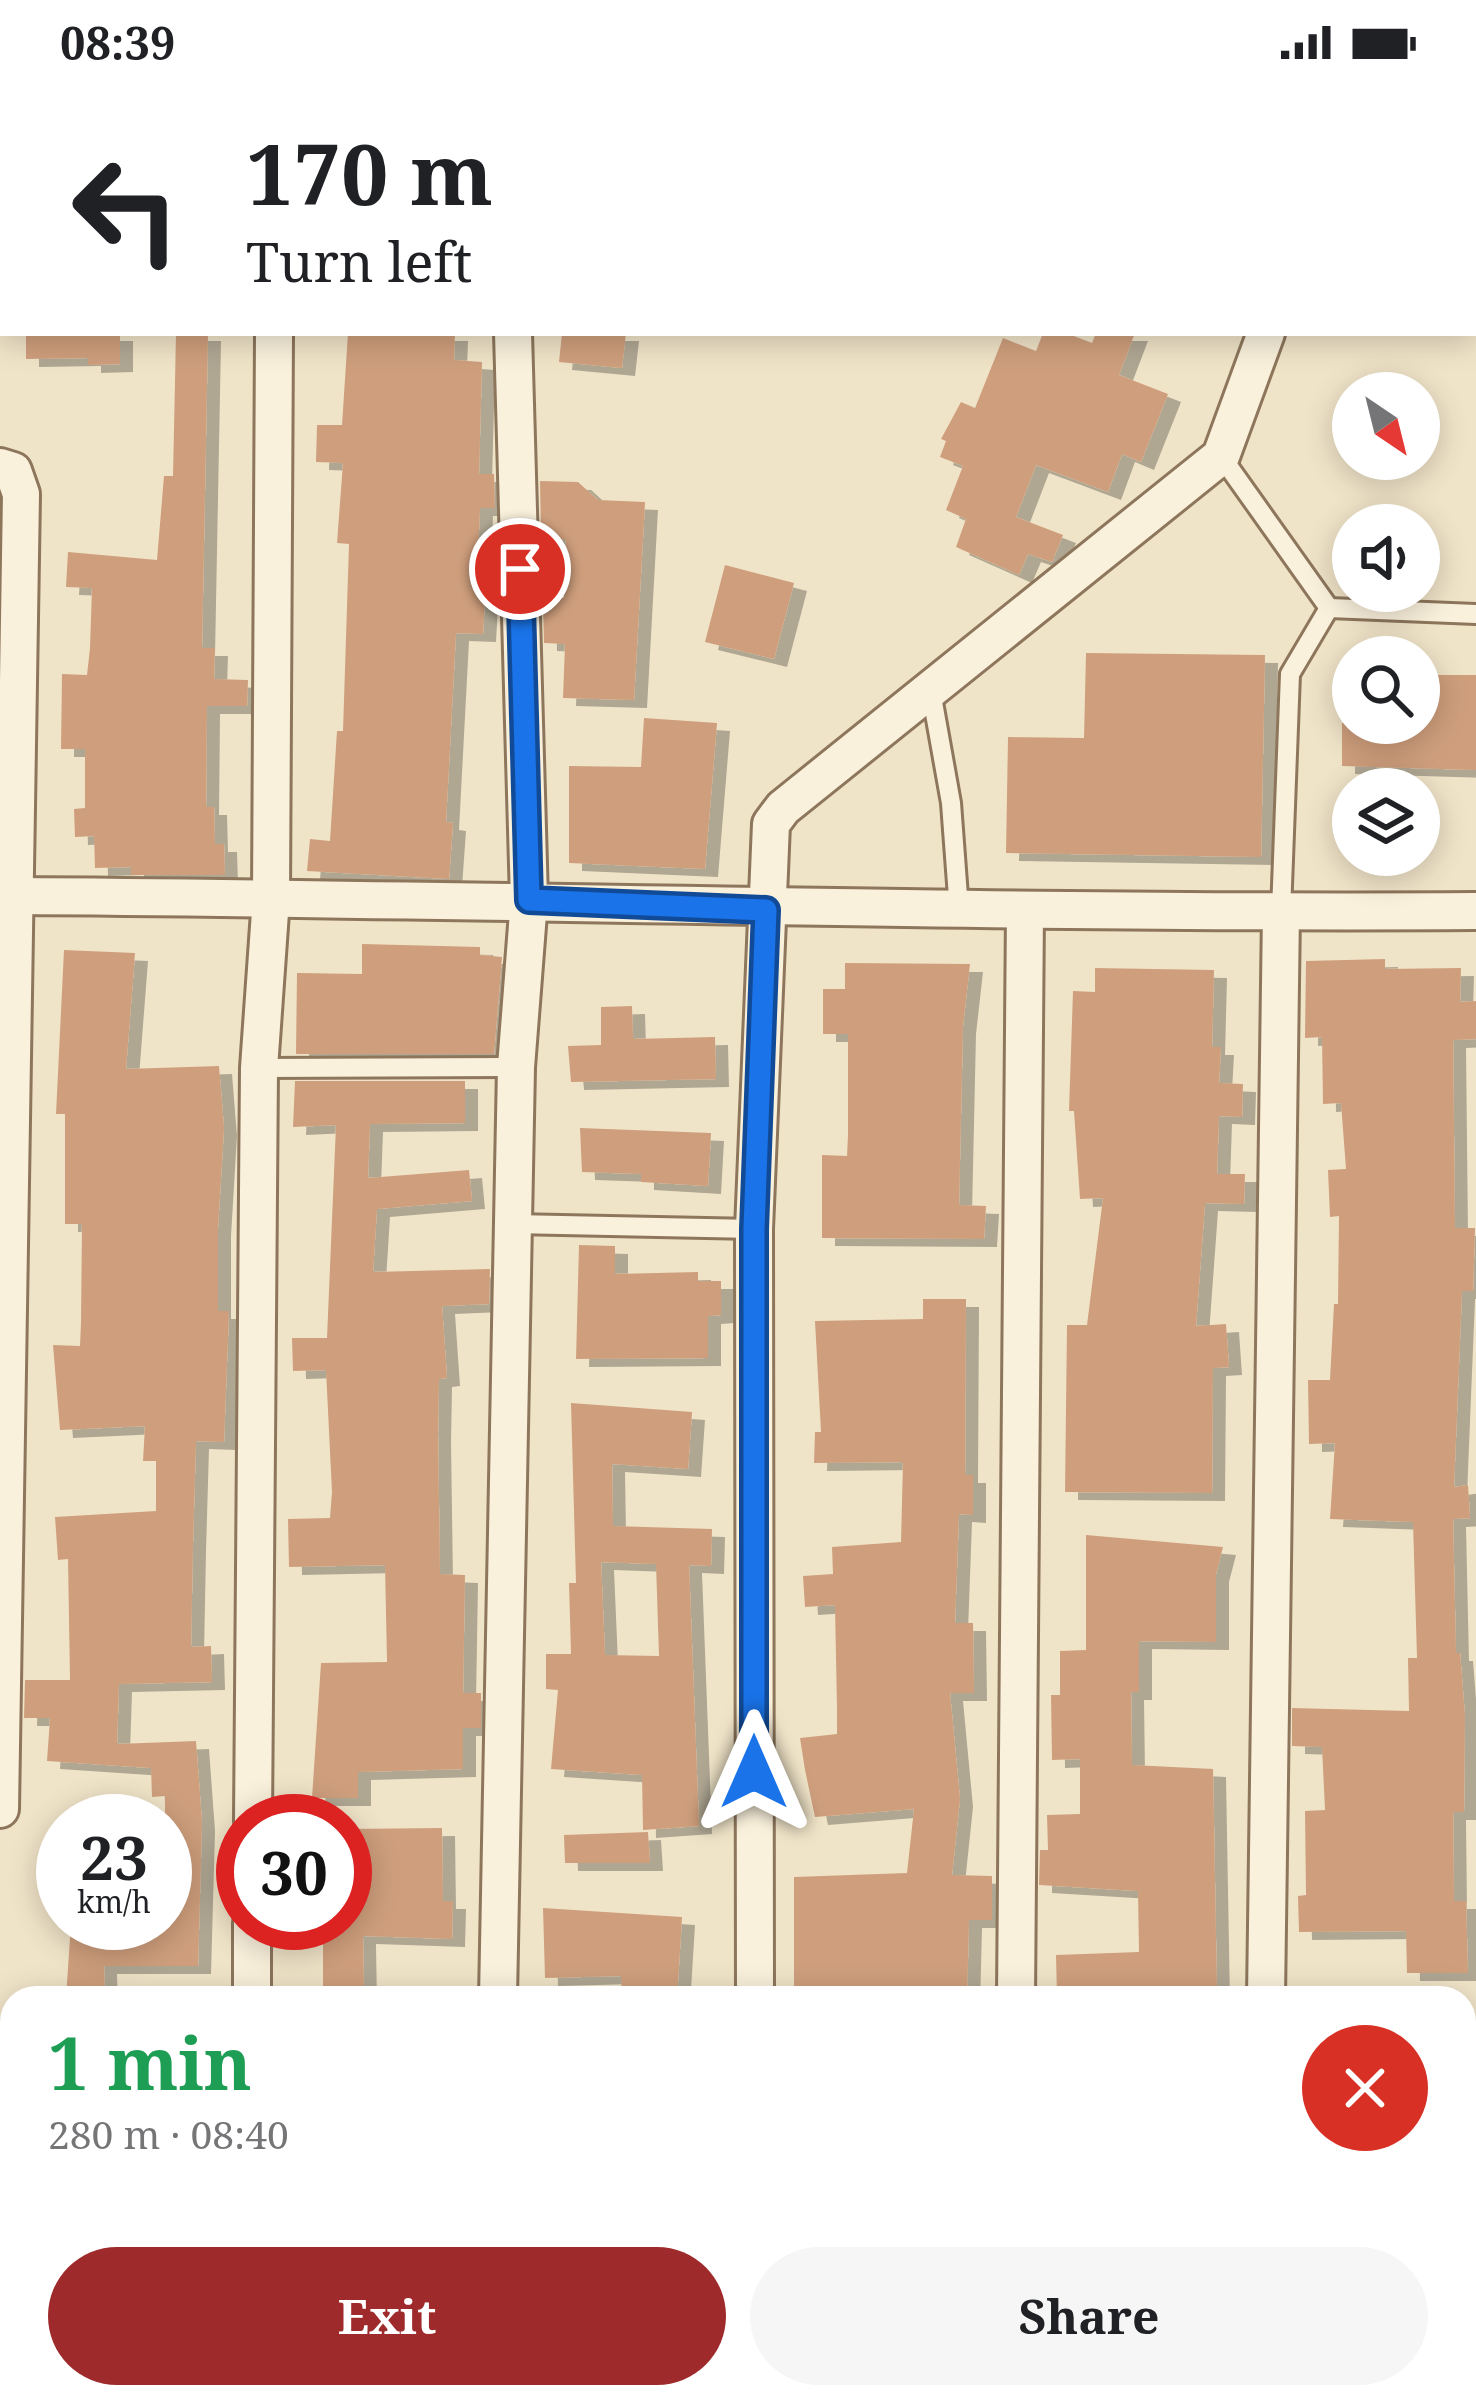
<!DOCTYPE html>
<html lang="en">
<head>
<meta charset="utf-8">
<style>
	body { margin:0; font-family:"Noto Serif",serif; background:#f6f6f6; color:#202124; height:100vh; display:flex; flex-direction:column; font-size:45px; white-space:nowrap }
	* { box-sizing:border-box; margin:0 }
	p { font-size:39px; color:#757577 }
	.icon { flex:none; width:66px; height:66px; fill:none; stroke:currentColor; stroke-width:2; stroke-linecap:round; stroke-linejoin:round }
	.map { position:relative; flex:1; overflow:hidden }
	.side { position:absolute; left:0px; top:1902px; width:1476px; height:423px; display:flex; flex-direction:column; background:#fff; border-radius:36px 36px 0 0; box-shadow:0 6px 30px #0003 }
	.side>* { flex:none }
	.top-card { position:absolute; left:0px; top:0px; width:1476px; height:252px; box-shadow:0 6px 30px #0003; background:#fff; color:#202124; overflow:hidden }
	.needle { width:78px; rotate:145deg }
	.tools { position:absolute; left:1332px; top:288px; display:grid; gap:24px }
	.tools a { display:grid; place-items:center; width:108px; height:108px; border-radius:50%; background:#fff; box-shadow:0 6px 30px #0003; font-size:60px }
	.speed { position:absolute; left:36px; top:1710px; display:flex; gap:24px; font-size:60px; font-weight:700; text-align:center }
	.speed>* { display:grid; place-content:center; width:156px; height:156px; border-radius:50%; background:#fff; box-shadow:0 6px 30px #0003; line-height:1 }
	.speed small { font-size:30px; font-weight:400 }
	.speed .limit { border:18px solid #d22; background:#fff; color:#111 }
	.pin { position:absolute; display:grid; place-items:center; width:102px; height:102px; color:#fff; margin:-51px; border:6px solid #fff; border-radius:50%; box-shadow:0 3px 12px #0007 }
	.me { position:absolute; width:132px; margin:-66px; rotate:0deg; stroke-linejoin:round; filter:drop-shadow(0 0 9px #0008) }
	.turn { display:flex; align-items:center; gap:42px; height:252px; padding:0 48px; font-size:54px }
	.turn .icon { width:156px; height:156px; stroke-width:2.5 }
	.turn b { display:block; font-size:84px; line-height:102px }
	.round { display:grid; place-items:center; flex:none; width:126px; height:126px; border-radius:63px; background:#f6f6f6 }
	.overview { display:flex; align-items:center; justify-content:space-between; height:204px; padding:0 48px }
	h1 { font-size:72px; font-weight:700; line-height:90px; color:#1e9e55 }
	.action { display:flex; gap:24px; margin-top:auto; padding:24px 48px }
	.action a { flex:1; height:138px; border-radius:72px; background:#9e2a2b; color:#fff; font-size:48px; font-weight:700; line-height:138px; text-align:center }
	.action a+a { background:#f6f6f6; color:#202124 }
	.status { display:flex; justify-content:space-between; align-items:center; height:84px; padding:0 60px; background:#fff; direction:ltr }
	.status svg { height:33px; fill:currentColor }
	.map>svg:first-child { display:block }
</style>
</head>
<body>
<div class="status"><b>08:39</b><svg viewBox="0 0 49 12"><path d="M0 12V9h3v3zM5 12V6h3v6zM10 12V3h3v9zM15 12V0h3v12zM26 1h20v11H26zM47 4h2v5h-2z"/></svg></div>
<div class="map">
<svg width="1476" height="2324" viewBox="0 0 1476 2324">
	<defs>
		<filter id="shadow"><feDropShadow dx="13" dy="8" stdDeviation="0" flood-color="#0004"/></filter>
	</defs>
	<rect width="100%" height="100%" fill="#f0e4c8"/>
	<g fill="#cf9f7d" fill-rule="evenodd" filter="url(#shadow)">
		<polygon points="26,249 120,249 120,280 88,281 88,274 26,275"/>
		<polygon points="176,249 208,249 202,564 215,564 214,595 248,596 247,622 207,622 206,723 214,723 215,760 224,760 225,791 131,791 131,783 95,784 94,752 75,753 74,725 85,724 85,665 61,665 62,590 87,591 90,564 92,504 66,503 68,468 157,476 164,392 173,392"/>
		<polygon points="348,249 455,249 454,276 482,278 479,390 494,390 495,424 480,424 476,512 485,513 483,550 456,549 446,738 453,739 449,795 307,787 310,755 330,757 337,647 343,647 349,460 337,459 343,379 316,378 317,341 342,341"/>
		<polygon points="562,249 626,249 622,284 559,278"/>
		<polygon points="1043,249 1066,249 1092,259 1096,249 1135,249 1119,291 1168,310 1141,378 1122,370 1108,408 1036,381 1016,433 1063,451 1052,478 1028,470 1019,491 956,463 966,435 946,426 963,382 940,373 946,357 941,355 961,318 975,324 1003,254 1036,267"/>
		<polygon points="540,397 578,398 598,416 645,418 634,616 563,614 565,560 544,559 543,522 544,513 564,514 566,456 541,455"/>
		<polygon points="725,481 794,499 774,575 705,558"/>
		<polygon points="1086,569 1265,571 1261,773 1006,769 1008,653 1084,654"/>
		<polygon points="1420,591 1476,591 1476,686 1342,682 1342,639 1420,639"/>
		<polygon points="644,634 717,639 705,785 569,779 569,682 641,683"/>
		<polygon points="362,860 480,863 480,871 502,873 494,970 296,970 297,889 362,890"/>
		<polygon points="64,866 135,869 126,985 219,982 224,1044 218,1144 218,1227 229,1227 224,1358 196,1357 193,1459 191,1563 211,1562 212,1598 119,1600 117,1660 196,1657 202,1739 198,1882 104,1882 105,1914 66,1914 71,1839 165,1839 165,1712 152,1713 151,1684 47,1677 50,1634 24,1634 25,1596 70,1596 68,1475 58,1476 55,1433 156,1427 156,1377 143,1377 145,1342 60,1346 53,1261 80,1262 81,1239 82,1140 65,1140 65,1030 56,1030"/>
		<polygon points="1385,875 1385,885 1461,884 1460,918 1476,917 1476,955 1453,956 1455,1144 1475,1144 1473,1207 1462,1207 1454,1403 1468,1401 1470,1434 1453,1435 1456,1569 1460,1569 1465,1632 1464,1728 1453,1728 1454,1817 1466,1817 1468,1889 1407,1889 1406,1847 1299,1848 1298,1812 1306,1811 1305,1727 1325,1726 1322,1663 1292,1662 1292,1624 1409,1627 1408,1574 1417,1574 1413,1438 1330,1435 1335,1359 1309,1360 1308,1296 1330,1296 1334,1220 1338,1220 1339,1132 1330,1133 1328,1086 1346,1085 1341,1019 1323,1020 1322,953 1305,954 1306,877"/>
		<polygon points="845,879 970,880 963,942 959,1121 986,1122 984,1155 822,1154 822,1071 847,1072 848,1051 848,950 823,950 823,905 845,905"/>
		<polygon points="1095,884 1214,886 1212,963 1221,963 1219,999 1243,1000 1242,1033 1219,1032 1217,1090 1245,1090 1244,1120 1205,1119 1196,1242 1226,1240 1229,1283 1213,1284 1212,1409 1065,1408 1067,1241 1087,1241 1103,1114 1080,1115 1074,1027 1069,1027 1073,907 1095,908"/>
		<polygon points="632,922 633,955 715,953 716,995 571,998 568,962 601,961 601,923"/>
		<polygon points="295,997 465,997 465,1039 370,1040 368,1094 469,1086 472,1117 377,1125 373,1188 490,1185 489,1220 442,1222 447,1294 439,1295 438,1350 440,1490 465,1491 463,1609 481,1609 481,1644 463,1644 463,1685 358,1688 358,1714 312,1714 321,1579 387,1578 385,1481 289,1483 288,1435 330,1434 332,1408 326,1286 293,1287 292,1254 327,1254 336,1041 293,1043"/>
		<polygon points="580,1044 711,1049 708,1102 641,1098 641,1090 582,1088"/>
		<polygon points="579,1161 615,1162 615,1190 698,1188 698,1197 721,1197 721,1231 708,1232 708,1274 576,1275"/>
		<polygon points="923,1215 966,1215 965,1391 973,1391 973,1431 959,1430 955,1539 973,1539 974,1609 950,1609 960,1715 952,1791 992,1792 992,1836 969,1836 967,1914 794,1910 794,1793 907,1789 914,1725 815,1733 805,1686 800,1654 837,1650 837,1625 835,1521 805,1523 803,1492 833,1490 832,1463 901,1458 903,1378 814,1379 815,1348 821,1348 815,1237 923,1235"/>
		<path d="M571 1319 692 1328 688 1385 612 1380 613 1442 712 1445 711 1482 689 1481 699 1742 643 1746 642 1691 551 1685 558 1606 546 1605V1570H571L569 1499H576ZM601 1478 656 1480 659 1572 605 1571Z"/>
		<polygon points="1086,1451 1223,1463 1216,1490 1216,1558 1139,1557 1139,1608 1131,1608 1132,1681 1213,1685 1217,1910 1120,1907 1120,1914 1057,1914 1056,1871 1139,1868 1138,1807 1039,1801 1040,1766 1048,1766 1047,1731 1080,1730 1080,1675 1052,1676 1051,1611 1060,1611 1060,1567 1086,1566"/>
		<polygon points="442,1744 443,1817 453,1817 452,1855 363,1852 364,1914 323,1914 323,1839 345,1839 345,1745"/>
		<polygon points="648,1748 650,1779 565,1779 564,1751"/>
		<polygon points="543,1824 682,1833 677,1914 622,1914 621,1892 545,1894"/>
	</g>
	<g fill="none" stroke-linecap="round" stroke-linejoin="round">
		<defs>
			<g id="lane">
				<polyline points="1221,372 1329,524 1476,530"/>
				<polyline points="931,607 951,719 959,826"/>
				<polyline points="1281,828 1290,590 1329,524"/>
				<polyline points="259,984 516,983"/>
				<polyline points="513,1140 754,1145"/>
			</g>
			<g id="street">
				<polyline points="39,3 39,0"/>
				<polyline points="955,3 956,0"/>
				<polyline points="0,91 3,91"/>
				<polyline points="0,383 13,387 21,410 0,1725"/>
				<path d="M16 812C503 815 989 830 1476 827"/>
				<polyline points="253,1737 259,984 271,814 274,249"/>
				<polyline points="252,1914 252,1839"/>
				<polyline points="498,1914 516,983 529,816 513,249"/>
				<polyline points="755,1914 754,1145 771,740 783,724 1221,372 1266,249"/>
				<polyline points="1016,1914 1025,826"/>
				<polyline points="1266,1914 1281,828"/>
				<polyline points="0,2160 12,2161"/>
				<polyline points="1464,2190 1476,2190"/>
			</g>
			<g id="secondary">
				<polyline points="648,0 815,3"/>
				<polyline points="1473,216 1476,217"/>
			</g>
		</defs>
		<use href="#lane" stroke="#8d765c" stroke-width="24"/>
		<use href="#street" stroke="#8d765c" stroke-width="42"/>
		<use href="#secondary" stroke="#6f573f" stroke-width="54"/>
		<use href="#lane" stroke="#faf1dc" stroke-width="18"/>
		<use href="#street" stroke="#faf1dc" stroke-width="36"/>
		<use href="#secondary" stroke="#faf1dc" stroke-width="48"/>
	</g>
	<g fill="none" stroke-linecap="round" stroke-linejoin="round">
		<defs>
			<polyline id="route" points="520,485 529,816 766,826 754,1145 754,1688"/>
		</defs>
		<use href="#route" stroke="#114b97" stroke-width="30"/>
		<use href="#route" stroke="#1a73e8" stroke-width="21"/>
	</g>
</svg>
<div class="tools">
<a><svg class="needle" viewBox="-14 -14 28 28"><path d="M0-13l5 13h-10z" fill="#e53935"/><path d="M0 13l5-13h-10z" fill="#757577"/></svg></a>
<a><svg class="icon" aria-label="sound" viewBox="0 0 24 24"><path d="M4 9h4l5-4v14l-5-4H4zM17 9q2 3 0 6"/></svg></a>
<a><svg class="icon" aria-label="search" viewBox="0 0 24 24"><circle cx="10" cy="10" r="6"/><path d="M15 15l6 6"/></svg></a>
<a><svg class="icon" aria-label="layers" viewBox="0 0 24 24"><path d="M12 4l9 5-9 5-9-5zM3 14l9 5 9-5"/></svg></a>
</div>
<div class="speed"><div>23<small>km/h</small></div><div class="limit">30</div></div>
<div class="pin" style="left:520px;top:485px;background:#d93025"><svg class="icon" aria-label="arrive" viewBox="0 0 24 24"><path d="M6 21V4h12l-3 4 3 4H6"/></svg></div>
<svg class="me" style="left:754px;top:1688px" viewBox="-20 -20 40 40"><path d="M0-17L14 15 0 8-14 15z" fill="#1a73e8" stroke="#fff" stroke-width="4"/></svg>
<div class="top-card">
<div class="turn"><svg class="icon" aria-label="left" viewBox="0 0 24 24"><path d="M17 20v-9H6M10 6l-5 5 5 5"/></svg><div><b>170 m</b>Turn left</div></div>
</div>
<section class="side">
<div class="overview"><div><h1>1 min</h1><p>280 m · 08:40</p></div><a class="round" style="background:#d93025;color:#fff"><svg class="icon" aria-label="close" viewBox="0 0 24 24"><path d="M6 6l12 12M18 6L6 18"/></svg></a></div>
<div class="action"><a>Exit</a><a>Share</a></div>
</section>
</div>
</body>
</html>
